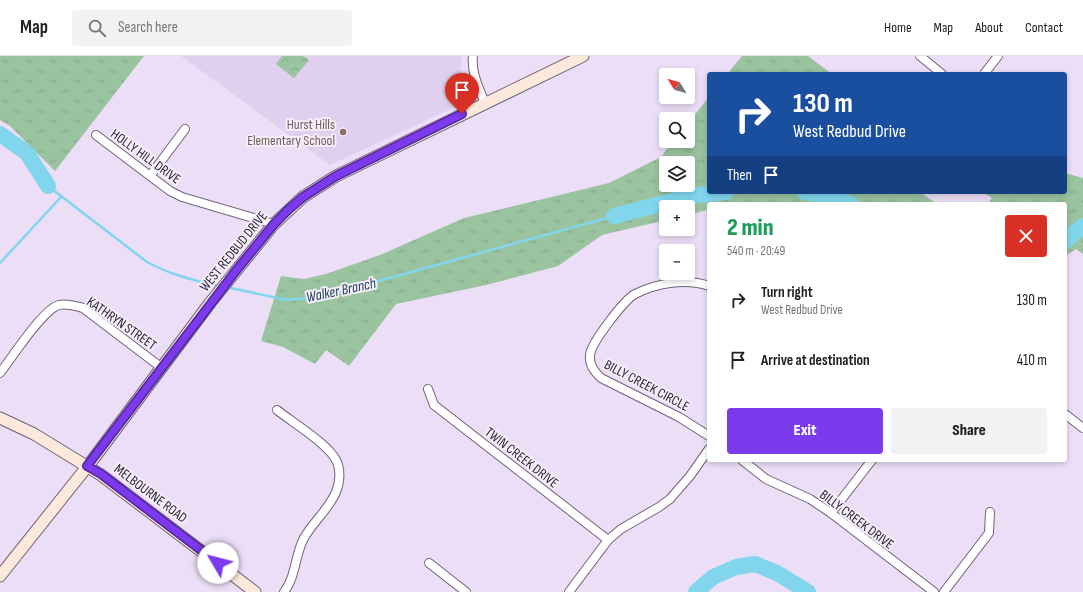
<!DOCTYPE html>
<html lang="en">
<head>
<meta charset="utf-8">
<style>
	body { margin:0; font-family:"Sofia Sans Condensed",sans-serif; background:#f2f2f2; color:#202124; height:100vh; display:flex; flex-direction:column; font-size:15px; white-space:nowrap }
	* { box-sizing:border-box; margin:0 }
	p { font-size:13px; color:#757577 }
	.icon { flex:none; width:22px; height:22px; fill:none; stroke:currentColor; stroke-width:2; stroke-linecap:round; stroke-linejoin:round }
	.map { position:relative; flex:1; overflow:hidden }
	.details { position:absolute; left:707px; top:146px; width:360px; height:260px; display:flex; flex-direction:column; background:#fff; border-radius:4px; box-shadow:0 2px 6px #0003 }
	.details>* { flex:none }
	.hud { position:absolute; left:707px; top:16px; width:360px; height:122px; border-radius:4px; box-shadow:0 2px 6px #0003; background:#1a4fa0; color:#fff; overflow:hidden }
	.needle { width:26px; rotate:307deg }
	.buttons { position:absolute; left:659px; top:12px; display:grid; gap:8px }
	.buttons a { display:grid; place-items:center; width:36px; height:36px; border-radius:4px; background:#fff; box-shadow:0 2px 6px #0003; font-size:20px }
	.pin { position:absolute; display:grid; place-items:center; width:34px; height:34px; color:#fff; margin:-41px -17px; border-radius:50% 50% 50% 0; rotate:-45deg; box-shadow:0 0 4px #0007 }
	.pin .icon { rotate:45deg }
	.me { position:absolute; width:44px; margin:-22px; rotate:307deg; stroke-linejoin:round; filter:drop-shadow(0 0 3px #0008) }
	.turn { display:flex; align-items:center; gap:14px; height:84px; padding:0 20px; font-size:18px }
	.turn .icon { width:52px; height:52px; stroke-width:2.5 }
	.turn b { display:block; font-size:28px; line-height:34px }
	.then { display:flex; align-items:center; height:38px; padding:0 20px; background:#0003; gap:8px; font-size:15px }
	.round { display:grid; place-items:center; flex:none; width:42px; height:42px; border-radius:4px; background:#f2f2f2 }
	.head { display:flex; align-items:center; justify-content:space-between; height:68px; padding:0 20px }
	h1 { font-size:24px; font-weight:800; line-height:30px; color:#1e9e55 }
	.primary-button { display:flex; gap:8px; margin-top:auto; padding:8px 20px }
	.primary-button a { flex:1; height:46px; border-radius:4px; background:#7c3aed; color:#fff; font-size:16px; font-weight:800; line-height:46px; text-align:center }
	.primary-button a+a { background:#f2f2f2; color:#202124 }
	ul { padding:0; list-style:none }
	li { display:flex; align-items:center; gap:12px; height:60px; padding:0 20px }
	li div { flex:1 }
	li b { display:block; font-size:15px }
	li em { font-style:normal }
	header { display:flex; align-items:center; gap:24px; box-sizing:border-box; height:56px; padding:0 20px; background:#fff; border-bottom:1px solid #e0e0e0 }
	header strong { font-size:19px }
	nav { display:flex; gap:22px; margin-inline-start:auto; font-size:14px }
	.search { width:280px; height:36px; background:#f2f2f2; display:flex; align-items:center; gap:10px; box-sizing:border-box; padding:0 14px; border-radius:4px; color:#757577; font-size:15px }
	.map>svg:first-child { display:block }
</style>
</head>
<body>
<header>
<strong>Map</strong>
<div class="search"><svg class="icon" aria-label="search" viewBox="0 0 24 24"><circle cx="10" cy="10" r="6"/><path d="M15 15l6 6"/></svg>Search here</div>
<nav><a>Home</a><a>Map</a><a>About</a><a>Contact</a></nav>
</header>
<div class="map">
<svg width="1083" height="536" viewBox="0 0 1083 536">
	<defs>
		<pattern id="grass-tufts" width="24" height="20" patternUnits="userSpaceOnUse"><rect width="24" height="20" fill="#9ac3a0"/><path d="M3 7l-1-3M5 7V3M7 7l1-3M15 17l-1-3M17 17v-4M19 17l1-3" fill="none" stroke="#85a78a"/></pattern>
		<pattern id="park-crowns" width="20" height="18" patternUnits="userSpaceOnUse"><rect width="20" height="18" fill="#9ac3a0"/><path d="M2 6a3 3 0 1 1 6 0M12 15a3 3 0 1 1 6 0" fill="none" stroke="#85a78a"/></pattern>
	</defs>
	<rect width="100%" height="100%" fill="#ebdef6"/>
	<polygon fill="#e0cfee" points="181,0 462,0 460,21 472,43 330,109"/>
	<g fill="url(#grass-tufts)" fill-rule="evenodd">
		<polygon points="0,0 144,0 55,115 10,70 0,64"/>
		<polygon points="742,0 808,0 832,18 727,18"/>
		<path d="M709 41V136H920L937 148H709V156L707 154 688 159V151H666V164L602 179 558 210 486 229 396 248 349 310 326 294 315 308 283 291 261 285 281 220 304 223 326 218 380 199 464 162 609 127 661 101 673 85H688V67ZM666 107H688V129H666Z"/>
		<polygon points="1065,117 1083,122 1083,198 1076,193 1065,200 1065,148 988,148 992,142 983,136 1065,136"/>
	</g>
	<polygon fill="url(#park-crowns)" points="282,0 303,0 309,4 294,22 276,8"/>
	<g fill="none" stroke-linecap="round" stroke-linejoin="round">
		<g stroke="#81d6ee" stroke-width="2.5">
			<path d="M48 130 147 206C171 219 193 224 219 230"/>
			<polyline points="0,207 61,141"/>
			<polyline points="226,231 287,244 321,241 614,160"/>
		</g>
		<g stroke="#81d6ee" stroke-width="16">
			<polyline points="0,78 27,97 48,130"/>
			<polyline points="805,136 826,140 851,148"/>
			<polyline points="614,160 692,140 726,136"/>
			<polyline points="1065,185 1083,170"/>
			<polyline points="696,536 713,521 736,511 755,508 777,517 808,536"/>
		</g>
		<defs>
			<g id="street">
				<path d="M473 0C471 17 479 32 485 47"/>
				<polyline points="920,0 942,18"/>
				<polyline points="984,18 998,0"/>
				<polyline points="96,79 170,135 182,141 274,168"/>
				<polyline points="150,120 185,73"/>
				<path d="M709 230C686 222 657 227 635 238 624 244 591 287 590 299 589 309 594 315 601 322L679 361 709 380"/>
				<path d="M0 317C11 303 43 253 59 249 67 247 75 250 83 252L162 312"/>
				<polyline points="428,333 434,349 608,484"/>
				<path d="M277 354C292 366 328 388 336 404 341 413 340 427 336 436 329 453 313 466 304 482 295 498 296 521 284 536"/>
				<polyline points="1065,358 1083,372"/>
				<polyline points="742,404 766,423 810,443 831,457 934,536"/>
				<polyline points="831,457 872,404"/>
				<polyline points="429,507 466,536"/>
				<polyline points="569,536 608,484 621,473 659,451 670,443 690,420 709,393"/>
				<polyline points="944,536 989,477 990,456"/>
			</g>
			<g id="secondary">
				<polyline points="0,362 34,378 101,419 255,536"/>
				<polyline points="0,520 94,402 210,247 274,168 303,141 336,120 583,0"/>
			</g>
		</defs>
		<use href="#street" stroke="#6f6378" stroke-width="10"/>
		<use href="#secondary" stroke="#6f6378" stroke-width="13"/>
		<use href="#street" stroke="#fff" stroke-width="8"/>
		<use href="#secondary" stroke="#fce9dc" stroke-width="11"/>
	</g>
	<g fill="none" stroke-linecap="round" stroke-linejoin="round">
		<defs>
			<polyline id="route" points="218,507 101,418 87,410 235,216 274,168 288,154 303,141 336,120 462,58"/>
		</defs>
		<use href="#route" stroke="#51269a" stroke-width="10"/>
		<use href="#route" stroke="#7c3aed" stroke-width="7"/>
	</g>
	<circle fill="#8d6e63" stroke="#f5edfc" stroke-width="1.5" cx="343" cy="76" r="4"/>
	<g text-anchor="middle" stroke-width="4" stroke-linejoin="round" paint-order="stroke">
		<g font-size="14" fill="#785e54" stroke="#f5edfc" text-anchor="end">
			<text x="335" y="73">Hurst Hills<tspan x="335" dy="16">Elementary School</tspan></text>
		</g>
		<g font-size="14" fill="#2b262f" stroke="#f5edfc">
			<text transform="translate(146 100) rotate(36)" y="5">HOLLY HILL DRIVE</text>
			<text transform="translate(233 195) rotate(-51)" y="5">WEST REDBUD DRIVE</text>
			<text transform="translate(122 267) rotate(35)" y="5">KATHRYN STREET</text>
			<text transform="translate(647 329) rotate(28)" y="5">BILLY CREEK CIRCLE</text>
			<text transform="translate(522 401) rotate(38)" y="5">TWIN CREEK DRIVE</text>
			<text transform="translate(151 437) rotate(37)" y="5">MELBOURNE ROAD</text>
			<text transform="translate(857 463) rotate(37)" y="5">BILLY CREEK DRIVE</text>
		</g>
		<g font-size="15" font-style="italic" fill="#1e4550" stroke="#f5edfc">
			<text transform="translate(341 234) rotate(-12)" y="5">Walker Branch</text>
		</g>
	</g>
</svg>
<div class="buttons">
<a><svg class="needle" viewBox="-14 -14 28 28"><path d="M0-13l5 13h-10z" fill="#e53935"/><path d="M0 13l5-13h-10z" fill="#757577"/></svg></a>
<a><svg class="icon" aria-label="search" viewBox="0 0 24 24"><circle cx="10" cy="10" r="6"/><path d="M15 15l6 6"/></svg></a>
<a><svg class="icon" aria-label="layers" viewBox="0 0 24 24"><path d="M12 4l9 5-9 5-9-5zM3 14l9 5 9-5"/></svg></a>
<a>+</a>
<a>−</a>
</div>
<div class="pin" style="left:462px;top:58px;background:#d93025"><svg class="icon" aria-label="arrive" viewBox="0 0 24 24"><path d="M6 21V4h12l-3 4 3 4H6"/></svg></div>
<svg class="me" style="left:218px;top:507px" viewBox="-20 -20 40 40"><circle r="19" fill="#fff"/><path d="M0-13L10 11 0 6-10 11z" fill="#7c3aed"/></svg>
<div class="hud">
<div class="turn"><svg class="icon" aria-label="right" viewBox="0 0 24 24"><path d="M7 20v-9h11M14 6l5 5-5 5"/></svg><div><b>130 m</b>West Redbud Drive</div></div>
<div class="then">Then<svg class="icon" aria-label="arrive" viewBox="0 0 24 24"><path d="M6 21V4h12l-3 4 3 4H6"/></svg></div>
</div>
<section class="details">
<div class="head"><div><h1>2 min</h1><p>540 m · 20:49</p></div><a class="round" style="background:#d93025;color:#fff"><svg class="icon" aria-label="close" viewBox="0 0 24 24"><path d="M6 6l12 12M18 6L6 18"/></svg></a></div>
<ul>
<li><svg class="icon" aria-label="right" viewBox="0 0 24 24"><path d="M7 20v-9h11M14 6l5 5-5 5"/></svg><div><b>Turn right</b><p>West Redbud Drive</p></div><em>130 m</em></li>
<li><svg class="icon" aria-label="arrive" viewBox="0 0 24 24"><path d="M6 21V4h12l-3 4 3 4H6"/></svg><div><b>Arrive at destination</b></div><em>410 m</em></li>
</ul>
<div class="primary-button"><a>Exit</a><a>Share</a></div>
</section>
</div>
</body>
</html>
